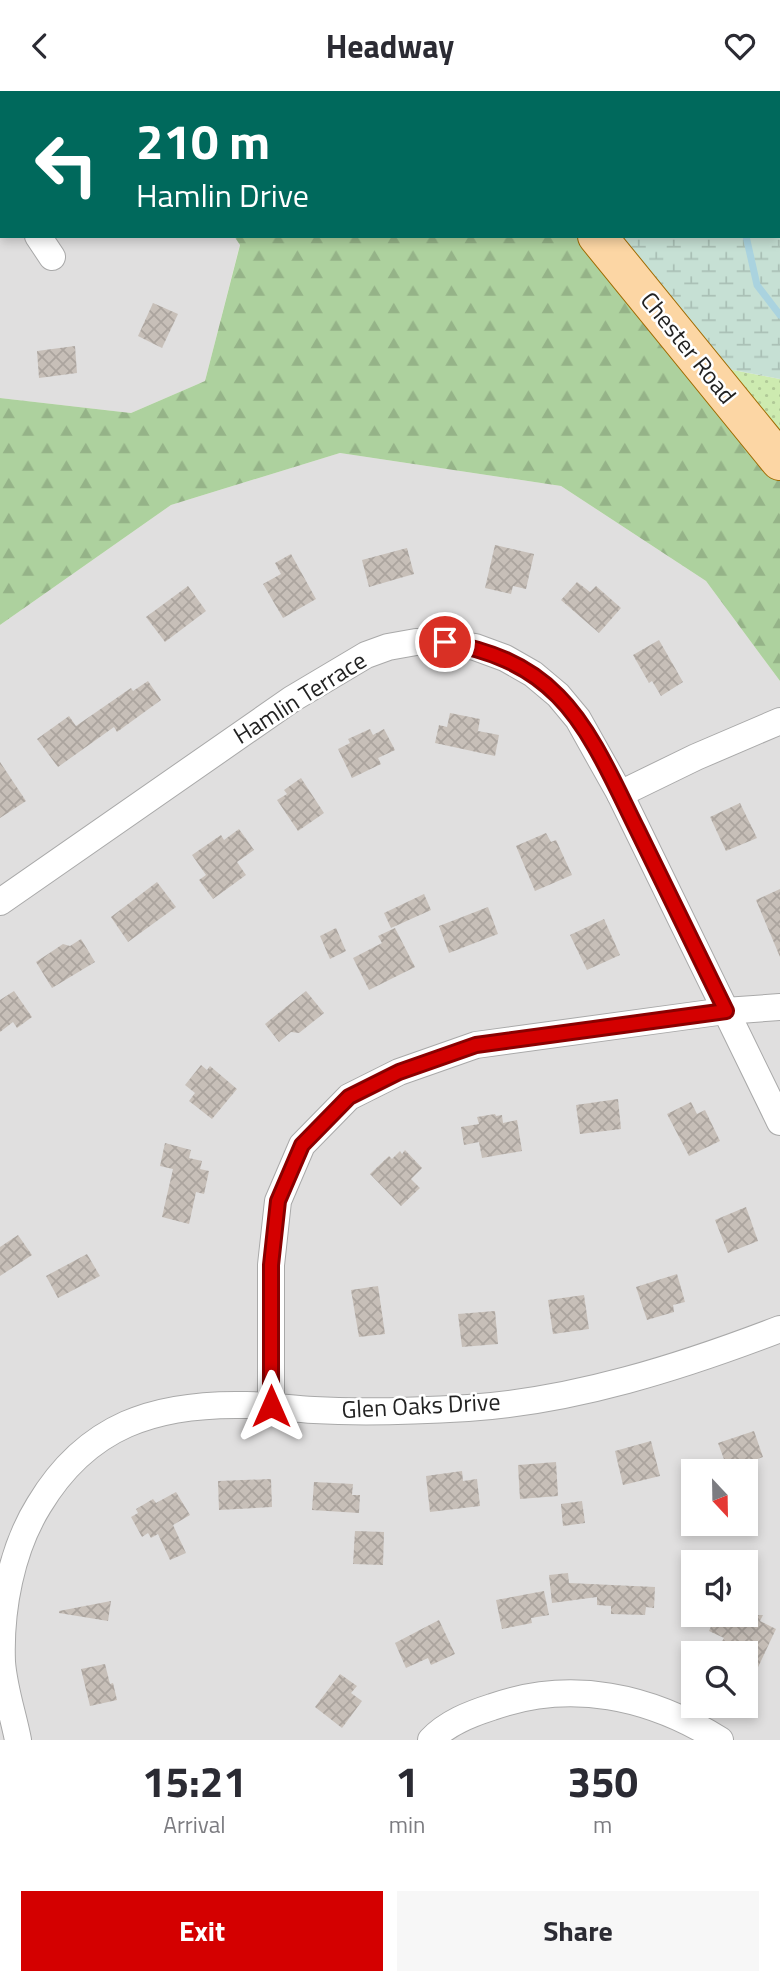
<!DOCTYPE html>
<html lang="en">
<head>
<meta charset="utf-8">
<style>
	body { margin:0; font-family:"Titillium Web",sans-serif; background:#f7f7f7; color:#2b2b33; height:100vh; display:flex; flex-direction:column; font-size:26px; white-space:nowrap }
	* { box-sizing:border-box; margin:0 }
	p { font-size:23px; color:#7c7c81 }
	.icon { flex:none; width:38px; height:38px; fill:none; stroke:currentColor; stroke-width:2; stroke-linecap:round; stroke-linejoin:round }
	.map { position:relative; height:1649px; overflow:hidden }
	.side { display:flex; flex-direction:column; background:#fff; flex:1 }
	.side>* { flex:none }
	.top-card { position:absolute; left:0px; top:0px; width:780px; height:147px; box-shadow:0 4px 10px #0003; background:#00695c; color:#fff; overflow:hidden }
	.needle { width:46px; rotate:158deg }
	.buttons { position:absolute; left:681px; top:1368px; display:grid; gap:14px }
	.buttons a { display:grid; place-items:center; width:77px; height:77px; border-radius:0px; background:#fff; box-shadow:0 4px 10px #0003; font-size:35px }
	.pin { position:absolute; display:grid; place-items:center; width:60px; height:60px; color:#fff; margin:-30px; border:4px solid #fff; border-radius:50%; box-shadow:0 2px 7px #0007 }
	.me { position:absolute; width:77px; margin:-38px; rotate:0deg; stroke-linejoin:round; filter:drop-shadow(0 0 5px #0008) }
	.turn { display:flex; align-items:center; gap:24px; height:147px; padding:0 21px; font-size:32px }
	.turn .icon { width:91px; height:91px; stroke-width:2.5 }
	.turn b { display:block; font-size:49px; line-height:60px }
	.eta { display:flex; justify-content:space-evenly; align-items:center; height:119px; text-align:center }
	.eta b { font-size:42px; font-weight:700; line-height:49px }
	.primary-button { display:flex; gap:14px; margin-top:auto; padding:14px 21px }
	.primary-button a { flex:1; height:80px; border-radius:0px; background:#d40000; color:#fff; font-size:28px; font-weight:700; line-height:80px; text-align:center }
	.primary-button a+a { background:#f7f7f7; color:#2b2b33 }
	header { display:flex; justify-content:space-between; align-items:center; height:91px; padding:0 21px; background:#fff; font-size:32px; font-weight:700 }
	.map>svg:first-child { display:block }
</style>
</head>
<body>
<header><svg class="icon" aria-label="back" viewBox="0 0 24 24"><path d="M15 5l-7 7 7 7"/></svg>Headway<svg class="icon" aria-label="heart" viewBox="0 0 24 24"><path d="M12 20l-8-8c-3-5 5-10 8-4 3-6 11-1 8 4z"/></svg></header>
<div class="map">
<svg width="780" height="1649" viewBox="0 0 780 1649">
	<defs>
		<pattern id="grass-dots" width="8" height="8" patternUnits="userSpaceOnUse" patternTransform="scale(1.75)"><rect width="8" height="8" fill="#cdebb0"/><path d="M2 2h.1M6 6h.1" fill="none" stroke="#b0c997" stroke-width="1.8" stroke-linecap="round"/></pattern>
		<pattern id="forest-firs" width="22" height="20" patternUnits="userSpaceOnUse" patternTransform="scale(1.75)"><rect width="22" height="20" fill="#add19e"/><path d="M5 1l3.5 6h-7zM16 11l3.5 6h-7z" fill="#95b388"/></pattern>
		<pattern id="wetland-marsh" width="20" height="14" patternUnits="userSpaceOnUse" patternTransform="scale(1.75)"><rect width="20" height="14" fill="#c6e0d4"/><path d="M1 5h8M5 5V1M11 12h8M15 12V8" fill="none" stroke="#aac0b6"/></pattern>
		<pattern id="building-cross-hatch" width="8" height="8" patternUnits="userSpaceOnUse" patternTransform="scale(1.75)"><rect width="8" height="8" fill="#c7bfb8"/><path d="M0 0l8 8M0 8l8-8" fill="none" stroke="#aba49e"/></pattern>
	</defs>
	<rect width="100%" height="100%" fill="#f2efe9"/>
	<g fill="#e0dfdf" fill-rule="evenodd">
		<polygon points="0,0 311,0 2,2 2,145 234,145 240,153 205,290 131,322 0,307"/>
		<path d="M340 362 561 395 706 490 780 590V1649H0V534L171 414ZM693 1381H746V1433H693ZM693 1472H746V1524H693ZM693 1563H746V1615H693Z"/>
	</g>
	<polygon fill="url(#grass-dots)" points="723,277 780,288 780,349"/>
	<g fill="url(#forest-firs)">
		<polygon points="311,0 462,0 463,2 309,2"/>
		<polygon points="234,145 581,145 780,389 780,590 706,490 561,395 340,362 171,414 0,534 0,307 131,322 205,290 240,154"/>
	</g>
	<g fill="url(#wetland-marsh)">
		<polygon points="492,0 779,0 779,2"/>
		<polygon points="779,41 780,63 780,288 723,277 614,145 779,145"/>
	</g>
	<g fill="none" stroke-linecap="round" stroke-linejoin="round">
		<g stroke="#aad3df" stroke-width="7">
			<polyline points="738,2 738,0"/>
			<polyline points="746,145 757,194 780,224"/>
		</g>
	</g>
	<g fill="url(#building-cross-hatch)">
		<polygon points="153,212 178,223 162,257 138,245"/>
		<polygon points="75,255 77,282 39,287 37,260"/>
		<polygon points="495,454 534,463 526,498 513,495 511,503 485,497"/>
		<polygon points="407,457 414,483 369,496 362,469"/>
		<polygon points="291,463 316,508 283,527 263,493 281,483 275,472"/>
		<polygon points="577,491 590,501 596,495 621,517 599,542 561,509"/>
		<polygon points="188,495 206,520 165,551 146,526"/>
		<polygon points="659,549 683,591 661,605 652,590 649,592 633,564"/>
		<polygon points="148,590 161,609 117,641 114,636 58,676 37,648 69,625 76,635 131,597 133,600"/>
		<polygon points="450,622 480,628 478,640 499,644 495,665 435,652 439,634 447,636"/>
		<polygon points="370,638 373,644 384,638 395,659 378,667 381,673 352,687 338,658 350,652 348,648"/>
		<polygon points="0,671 26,710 0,727"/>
		<polygon points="301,687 324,722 298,740 277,709 287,703 284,699"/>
		<polygon points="740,712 757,747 726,760 710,726"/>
		<polygon points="239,738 254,759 237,771 246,784 213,808 199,789 206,784 192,764 221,744 224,749"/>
		<polygon points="546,742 551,751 556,749 572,784 535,800 516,755"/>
		<polygon points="157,791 176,816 128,851 111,826"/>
		<polygon points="780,798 780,866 756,809"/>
		<polygon points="424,803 431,819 391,837 384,822"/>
		<polygon points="488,816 498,843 449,862 439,835"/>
		<polygon points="604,828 620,864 587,879 570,844"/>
		<polygon points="336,837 346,860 330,868 320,845"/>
		<polygon points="395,837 415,876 369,899 353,867 382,852 378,845"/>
		<polygon points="81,848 95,871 52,897 36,871 63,853 70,855"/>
		<polygon points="14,900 32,926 17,937 13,931 0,941 0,909"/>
		<polygon points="306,900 324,922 299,942 291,941 279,951 265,933"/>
		<polygon points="201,974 207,979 210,975 237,998 212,1028 189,1010 195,1002 185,994"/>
		<polygon points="618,1008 621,1038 580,1043 576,1014"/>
		<polygon points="691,1011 697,1023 705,1019 720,1050 689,1065 667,1023"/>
		<polygon points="495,1023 496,1025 502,1024 503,1032 517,1029 522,1060 482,1067 479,1051 464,1054 461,1036 479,1033 477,1026"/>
		<polygon points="165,1052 191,1059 189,1067 202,1070 200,1078 209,1080 204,1103 196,1101 189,1133 162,1126 173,1078 160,1075"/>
		<polygon points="405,1059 422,1077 411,1088 420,1097 401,1115 370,1083 389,1065 392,1068 400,1060 402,1063"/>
		<polygon points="746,1116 758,1150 728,1162 715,1129"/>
		<polygon points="18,1144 32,1164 0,1185 0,1156"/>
		<polygon points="87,1163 100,1185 58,1207 46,1185"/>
		<polygon points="677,1183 685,1211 673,1214 674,1221 647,1229 636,1196"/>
		<polygon points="378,1195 385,1243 359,1246 351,1199"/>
		<polygon points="584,1204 589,1238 553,1243 548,1209"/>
		<polygon points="495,1220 498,1253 462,1256 458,1223"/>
		<polygon points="754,1340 763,1366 728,1379 718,1352"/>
		<polygon points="651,1350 660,1385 623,1394 615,1360"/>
		<polygon points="556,1371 558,1405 520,1408 518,1374"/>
		<polygon points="462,1380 463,1390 477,1388 480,1415 430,1421 426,1385"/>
		<polygon points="271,1388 272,1416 219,1419 218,1390"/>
		<polygon points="314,1391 353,1393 352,1404 360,1404 359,1422 312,1419"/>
		<polygon points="176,1401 190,1424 173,1434 186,1462 170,1469 158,1443 151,1447 148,1442 142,1446 131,1426 138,1422 136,1418 153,1408 156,1412"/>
		<polygon points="582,1410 585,1432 563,1435 561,1413"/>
		<polygon points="355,1440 384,1441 383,1474 353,1473"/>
		<polygon points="568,1482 569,1492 655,1496 654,1517 646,1516 645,1524 611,1523 611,1515 597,1514 597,1506 552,1512 549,1484"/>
		<polygon points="544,1500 549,1524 531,1527 532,1532 502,1538 496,1509"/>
		<polygon points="111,1510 108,1530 59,1522 59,1520"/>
		<polygon points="716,1524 763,1524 760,1530 776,1538 746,1602 746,1563 721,1552 724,1547 709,1540"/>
		<polygon points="439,1529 455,1563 431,1574 428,1567 406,1577 395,1552"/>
		<polygon points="105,1573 110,1593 113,1592 117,1609 90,1615 81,1578"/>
		<polygon points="340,1583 357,1595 351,1602 362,1610 342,1637 315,1616"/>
	</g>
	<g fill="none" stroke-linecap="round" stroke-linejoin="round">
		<defs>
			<g id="minor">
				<polyline points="0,87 2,90"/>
				<polyline points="38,145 52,166"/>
				<polyline points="620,703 696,666 780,630"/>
				<polyline points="0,811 292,608 366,564 388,556 416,551 445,551 475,556 505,567 533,583 558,604 578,628 620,703 780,1031"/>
				<polyline points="271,1315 271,1174 278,1110 302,1054 349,1006 399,981 476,954 725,920 780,916"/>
				<path d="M18 1649C13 1623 4 1598 2 1571 0 1519 11 1459 39 1414 87 1334 155 1312 246 1314 269 1314 291 1318 314 1319 365 1322 417 1320 468 1317 574 1310 681 1276 780 1238"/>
				<path d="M431 1649C447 1632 470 1623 492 1616 571 1588 650 1605 720 1649"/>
			</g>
			<g id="primary">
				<polyline points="478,0 480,2"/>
				<polyline points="597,145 780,370"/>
			</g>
		</defs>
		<use href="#minor" stroke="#a9a9a9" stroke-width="28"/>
		<use href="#primary" stroke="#a06b00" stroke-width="40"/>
		<use href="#minor" stroke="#fff" stroke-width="26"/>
		<use href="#primary" stroke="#fcd6a4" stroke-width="38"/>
	</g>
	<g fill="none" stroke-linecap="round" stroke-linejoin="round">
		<defs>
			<path id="route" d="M271 1315V1174L278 1110 302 1054 349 1006 399 981 476 954 726 920C696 859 666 798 637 738 615 694 592 639 558 605 527 573 488 559 445 551"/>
		</defs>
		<use href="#route" stroke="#8a0000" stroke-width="18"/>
		<use href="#route" stroke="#d40000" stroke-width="12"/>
	</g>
	<g text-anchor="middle" stroke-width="5" stroke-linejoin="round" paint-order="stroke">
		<g font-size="24" fill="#222" stroke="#fff">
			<text transform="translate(688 257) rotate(51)" y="8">Chester Road</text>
			<text transform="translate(300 607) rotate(-32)" y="8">Hamlin Terrace</text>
			<text transform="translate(421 1315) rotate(-3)" y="8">Glen Oaks Drive</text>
		</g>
	</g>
</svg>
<div class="buttons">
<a><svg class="needle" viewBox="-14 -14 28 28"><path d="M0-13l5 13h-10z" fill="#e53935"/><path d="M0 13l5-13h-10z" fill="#7c7c81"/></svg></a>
<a><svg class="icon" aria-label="sound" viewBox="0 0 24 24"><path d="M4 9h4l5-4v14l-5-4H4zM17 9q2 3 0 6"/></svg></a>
<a><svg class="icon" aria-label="search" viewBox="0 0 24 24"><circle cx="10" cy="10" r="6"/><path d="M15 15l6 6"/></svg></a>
</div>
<div class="pin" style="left:445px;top:551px;background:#d93025"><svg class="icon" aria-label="arrive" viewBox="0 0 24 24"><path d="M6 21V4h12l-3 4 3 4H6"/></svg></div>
<svg class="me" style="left:271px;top:1315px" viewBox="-20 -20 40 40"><path d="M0-17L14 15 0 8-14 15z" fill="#d40000" stroke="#fff" stroke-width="4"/></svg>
<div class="top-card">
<div class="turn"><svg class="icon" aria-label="left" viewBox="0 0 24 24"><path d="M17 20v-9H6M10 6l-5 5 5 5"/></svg><div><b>210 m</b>Hamlin Drive</div></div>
</div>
</div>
<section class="side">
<div class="eta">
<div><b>15:21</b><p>Arrival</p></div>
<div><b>1</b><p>min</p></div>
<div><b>350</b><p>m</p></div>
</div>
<div class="primary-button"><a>Exit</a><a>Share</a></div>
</section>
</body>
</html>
